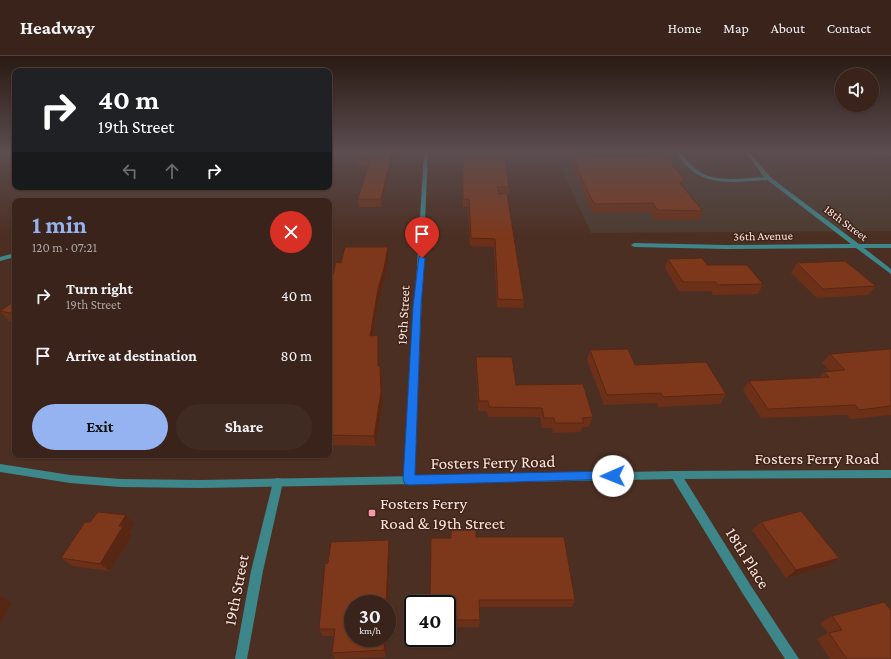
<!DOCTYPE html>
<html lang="en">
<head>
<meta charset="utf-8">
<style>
	body { margin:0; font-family:"Crimson Pro",serif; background:#402b23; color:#f1f3f6; height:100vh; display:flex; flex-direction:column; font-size:15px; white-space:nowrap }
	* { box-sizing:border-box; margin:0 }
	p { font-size:13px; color:#aba4a2 }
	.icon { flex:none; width:22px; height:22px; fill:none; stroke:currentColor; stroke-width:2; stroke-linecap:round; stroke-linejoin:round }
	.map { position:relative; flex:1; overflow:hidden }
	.sheet { position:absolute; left:12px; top:142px; width:320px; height:260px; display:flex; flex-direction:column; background:#39231a; border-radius:8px; box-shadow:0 1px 3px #0004,0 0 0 1px #534039 }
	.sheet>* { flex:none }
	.banner { position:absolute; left:12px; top:12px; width:320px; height:122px; border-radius:8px; box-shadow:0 1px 3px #0004,0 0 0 1px #534039; background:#202124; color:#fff; overflow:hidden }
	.buttons { position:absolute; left:835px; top:12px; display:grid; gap:8px }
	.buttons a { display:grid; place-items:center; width:44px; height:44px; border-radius:50%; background:#39231a; box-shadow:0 1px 3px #0004,0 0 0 1px #534039; font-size:20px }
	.speed { position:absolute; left:344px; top:539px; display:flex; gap:8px; font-size:20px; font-weight:700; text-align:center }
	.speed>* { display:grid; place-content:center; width:52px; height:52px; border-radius:50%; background:#39231a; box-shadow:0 1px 3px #0004,0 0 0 1px #534039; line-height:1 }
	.speed small { font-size:10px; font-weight:400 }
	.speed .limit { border:2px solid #111; border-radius:6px; background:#fff; color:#111 }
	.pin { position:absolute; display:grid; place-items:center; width:34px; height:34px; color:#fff; margin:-41px -17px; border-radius:50% 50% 50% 0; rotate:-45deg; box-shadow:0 0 4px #0007 }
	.pin .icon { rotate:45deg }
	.me { position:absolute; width:44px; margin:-22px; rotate:269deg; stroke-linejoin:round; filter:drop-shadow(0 0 3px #0008) }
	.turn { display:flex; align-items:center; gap:14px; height:84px; padding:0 20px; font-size:18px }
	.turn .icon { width:52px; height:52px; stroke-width:2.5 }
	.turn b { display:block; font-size:28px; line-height:34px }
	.lanes { display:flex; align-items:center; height:38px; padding:0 20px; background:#0003; justify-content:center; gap:20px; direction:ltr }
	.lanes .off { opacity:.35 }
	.round { display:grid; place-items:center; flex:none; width:42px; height:42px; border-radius:21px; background:#402b23 }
	.head { display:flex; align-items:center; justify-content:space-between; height:68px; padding:0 20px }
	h1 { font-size:24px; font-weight:700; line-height:30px; color:#95b2f1 }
	.button { display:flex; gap:8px; margin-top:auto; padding:8px 20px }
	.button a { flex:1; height:46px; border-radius:24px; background:#95b2f1; color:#111; font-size:16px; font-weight:700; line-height:46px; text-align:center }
	.button a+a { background:#402b23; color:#f1f3f6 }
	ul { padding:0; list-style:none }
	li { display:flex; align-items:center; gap:12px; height:60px; padding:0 20px }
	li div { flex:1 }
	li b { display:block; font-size:15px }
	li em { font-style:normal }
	header { display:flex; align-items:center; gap:24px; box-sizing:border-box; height:56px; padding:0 20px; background:#39231a; border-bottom:1px solid #534039 }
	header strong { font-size:19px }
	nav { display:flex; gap:22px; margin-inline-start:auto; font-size:14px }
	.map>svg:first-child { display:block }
</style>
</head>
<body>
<header>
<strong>Headway</strong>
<nav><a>Home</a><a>Map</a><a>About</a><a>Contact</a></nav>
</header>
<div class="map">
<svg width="891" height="603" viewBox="0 0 891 603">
	<rect width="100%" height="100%" fill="#4c2f23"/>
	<polygon fill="#4c3b30" points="554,96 891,96 891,175 591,177"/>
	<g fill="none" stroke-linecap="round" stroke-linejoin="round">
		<g fill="#3d878b" fill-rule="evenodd">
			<path d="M676 96H680C686 103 692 111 700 116 718 127 744 122 764 121L745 96H749L771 122 768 124C746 125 717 130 697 118 688 113 681 104 676 96Z"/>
			<polygon points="869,96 891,97 891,99 871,97"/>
			<polygon points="15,197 15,201 0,205 0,201"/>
		</g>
		<g fill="#3d878b" fill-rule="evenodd">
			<polygon points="424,96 428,96 414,424 413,427 409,428 405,427 404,424"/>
			<polygon points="766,121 770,121 859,188 891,188 891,192 864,192 891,213 891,218 856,192 726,193 634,191 631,189 634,187 726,189 851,188 766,123"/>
			<polygon points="676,415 680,416 751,530 799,603 785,603 743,538 672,422 671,419 672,416"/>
			<polygon points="278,422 282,423 283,426 263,515 247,603 235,603 251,515 273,426 274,423"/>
		</g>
		<polygon fill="#3d878b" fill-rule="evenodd" points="0,408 70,419 120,423 200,424 676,415 891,414 891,422 676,423 200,432 120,431 70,427 0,416"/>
	</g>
	<g fill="#6c3018">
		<polygon points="394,96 382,151 359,151 358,143 368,110 357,110 356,103"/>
		<polygon points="463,96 509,131 509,139 507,138 524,244 523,252 497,251 494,191 470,190 468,151 463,151"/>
		<polygon points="571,99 684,124 682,129 703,155 699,164 654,163 651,156 594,157 591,155 570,107"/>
		<polygon points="389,201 385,222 379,243 373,279 379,289 379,310 382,320 383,346 376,390 329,389 329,233 341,207"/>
		<polygon points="668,203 707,209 763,228 758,238 713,239 711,235 679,235 665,212"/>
		<polygon points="797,207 876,230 868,239 817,242 791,217"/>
		<polygon points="15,245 15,266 9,265 0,255"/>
		<polygon points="891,293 891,359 851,363 847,359 761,362 743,334 749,325 819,322 824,316 830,315 822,307 830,298"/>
		<polygon points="590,294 635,309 726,338 720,348 658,351 657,347 604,349 587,304"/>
		<polygon points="476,301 516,329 593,361 589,371 582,371 581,376 553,377 552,372 542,372 540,361 488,361 487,355 478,355 476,310"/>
		<polygon points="761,466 839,502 828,510 786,522 752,474"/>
		<polygon points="135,468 129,477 132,479 110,515 72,510 61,502"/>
		<polygon points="451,474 476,481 575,544 572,551 480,551 480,564 479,571 447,571 447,548"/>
		<polygon points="390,492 386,601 335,603 332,597 334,580 323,580 319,573"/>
		<polygon points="832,560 891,603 830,603 817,583 828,577 820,567"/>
	</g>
	<g fill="#582714">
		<polygon points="392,96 394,96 382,151 381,143"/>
		<polygon points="388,191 389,201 385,222 379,243 371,289 370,280 378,233"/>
		<polygon points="378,279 379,289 379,320 378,310"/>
		<polygon points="380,310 382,320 383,346 376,390 374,380"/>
		<polygon points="126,459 135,468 129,477 132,479 110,515 100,508 119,470"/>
		<polygon points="389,484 390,492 386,601 384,594 385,582 387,582 387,548 386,548"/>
		<polygon points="839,502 828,510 786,522 796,514"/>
		<polygon points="0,540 12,547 0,567"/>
	</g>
	<g fill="#7d381c" stroke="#582714">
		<polygon points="359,96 392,96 381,143 358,143 370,103 356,103"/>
		<polygon points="463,96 504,96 509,131 497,131 499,138 507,137 524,244 498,243 495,183 471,182 469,143 463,143"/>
		<polygon points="571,99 667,100 684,124 680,127 703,155 657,154 653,147 596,148 593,146"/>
		<polygon points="345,191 388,191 384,212 378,233 370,280 378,279 378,310 380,310 381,336 374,380 329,379 329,257 330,250 329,250 329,233 336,206 341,207"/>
		<polygon points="702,202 707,209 747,209 763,228 718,229 715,226 683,226 668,203"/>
		<polygon points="845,205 876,230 823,233 797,207"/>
		<polygon points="15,245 15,258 0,255"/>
		<polygon points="628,293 635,309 706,306 726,338 663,341 661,337 607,339 590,294"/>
		<polygon points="891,293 891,350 859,354 855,349 768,353 749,325 829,321 824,316 845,314 830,298"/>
		<polygon points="476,301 512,301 516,329 583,328 593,361 582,362 584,367 555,367 554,362 544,362 542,352 489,351 488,345 479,345"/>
		<polygon points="801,455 839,502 796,514 761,466"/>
		<polygon points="98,456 126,459 119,470 123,470 100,508 61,502 85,466 90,466"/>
		<polygon points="451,474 476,474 476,481 564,481 575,544 479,544 480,564 447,564 447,548 430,548 431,482 451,482"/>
		<polygon points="389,484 386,548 353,548 353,582 385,582 384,594 332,597 335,573 319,573 325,508 328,507 331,486"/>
		<polygon points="884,546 891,554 891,603 847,603 829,577 842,574 832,560"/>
	</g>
	<linearGradient id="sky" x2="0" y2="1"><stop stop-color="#2a1a13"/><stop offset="0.53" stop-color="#5b4d50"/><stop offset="1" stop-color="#5b4d50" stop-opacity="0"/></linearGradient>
	<rect width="891" height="180" fill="url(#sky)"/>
	<polygon fill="#1a73e8" stroke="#114b97" points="419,200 425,202 421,250 415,419 613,415 617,416 619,420 617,423 409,429 405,428 403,424 413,250"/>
	<rect fill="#f39aac" stroke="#412419" stroke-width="1.5" x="368" y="453" width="8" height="8" rx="2"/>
	<g text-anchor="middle" stroke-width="3" stroke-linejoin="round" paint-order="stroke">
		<g font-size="12" fill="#fae6df" stroke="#412419">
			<text transform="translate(846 167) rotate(37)" y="4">18th Street</text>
			<text transform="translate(763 180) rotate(-1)" y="4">36th Avenue</text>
		</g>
		<g font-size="14" fill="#fae6df" stroke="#412419">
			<text transform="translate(403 259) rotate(-87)" y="5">19th Street</text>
		</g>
		<g font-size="17" fill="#fae6df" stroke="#412419">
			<text x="817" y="408">Fosters Ferry Road</text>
			<text transform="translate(493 406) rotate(-1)" y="6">Fosters Ferry Road</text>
			<text transform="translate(748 502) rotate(58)" y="6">18th Place</text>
			<text transform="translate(236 534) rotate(-79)" y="6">19th Street</text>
		</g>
		<g font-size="17" fill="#fae6df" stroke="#412419" text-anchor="start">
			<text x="380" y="453">Fosters Ferry<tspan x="380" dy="20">Road &amp; 19th Street</tspan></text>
		</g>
	</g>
</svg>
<div class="buttons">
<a><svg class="icon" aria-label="sound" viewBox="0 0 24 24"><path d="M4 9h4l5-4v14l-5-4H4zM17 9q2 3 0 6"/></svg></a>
</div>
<div class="speed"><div>30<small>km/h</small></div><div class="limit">40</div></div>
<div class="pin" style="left:422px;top:202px;background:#d93025"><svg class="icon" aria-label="arrive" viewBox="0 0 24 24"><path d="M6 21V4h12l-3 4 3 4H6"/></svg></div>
<svg class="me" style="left:613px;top:420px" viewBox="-20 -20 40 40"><circle r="19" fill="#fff"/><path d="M0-13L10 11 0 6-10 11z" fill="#1a73e8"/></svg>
<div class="banner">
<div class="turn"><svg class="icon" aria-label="right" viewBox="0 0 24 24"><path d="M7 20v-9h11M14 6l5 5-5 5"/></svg><div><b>40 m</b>19th Street</div></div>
<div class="lanes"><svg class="icon off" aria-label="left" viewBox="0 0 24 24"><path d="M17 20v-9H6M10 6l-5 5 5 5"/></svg><svg class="icon off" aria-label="ahead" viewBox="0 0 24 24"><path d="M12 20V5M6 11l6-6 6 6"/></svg><svg class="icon" aria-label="right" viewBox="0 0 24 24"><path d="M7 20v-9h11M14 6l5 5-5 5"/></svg></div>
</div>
<section class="sheet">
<div class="head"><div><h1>1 min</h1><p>120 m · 07:21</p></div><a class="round" style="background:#d93025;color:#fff"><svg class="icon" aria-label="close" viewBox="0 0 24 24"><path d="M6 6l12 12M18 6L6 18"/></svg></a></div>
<ul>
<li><svg class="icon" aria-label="right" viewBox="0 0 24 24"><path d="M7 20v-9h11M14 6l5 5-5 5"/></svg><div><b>Turn right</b><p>19th Street</p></div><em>40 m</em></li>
<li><svg class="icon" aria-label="arrive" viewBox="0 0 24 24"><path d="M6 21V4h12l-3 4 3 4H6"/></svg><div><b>Arrive at destination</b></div><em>80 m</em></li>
</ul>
<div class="button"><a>Exit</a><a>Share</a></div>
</section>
</div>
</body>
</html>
